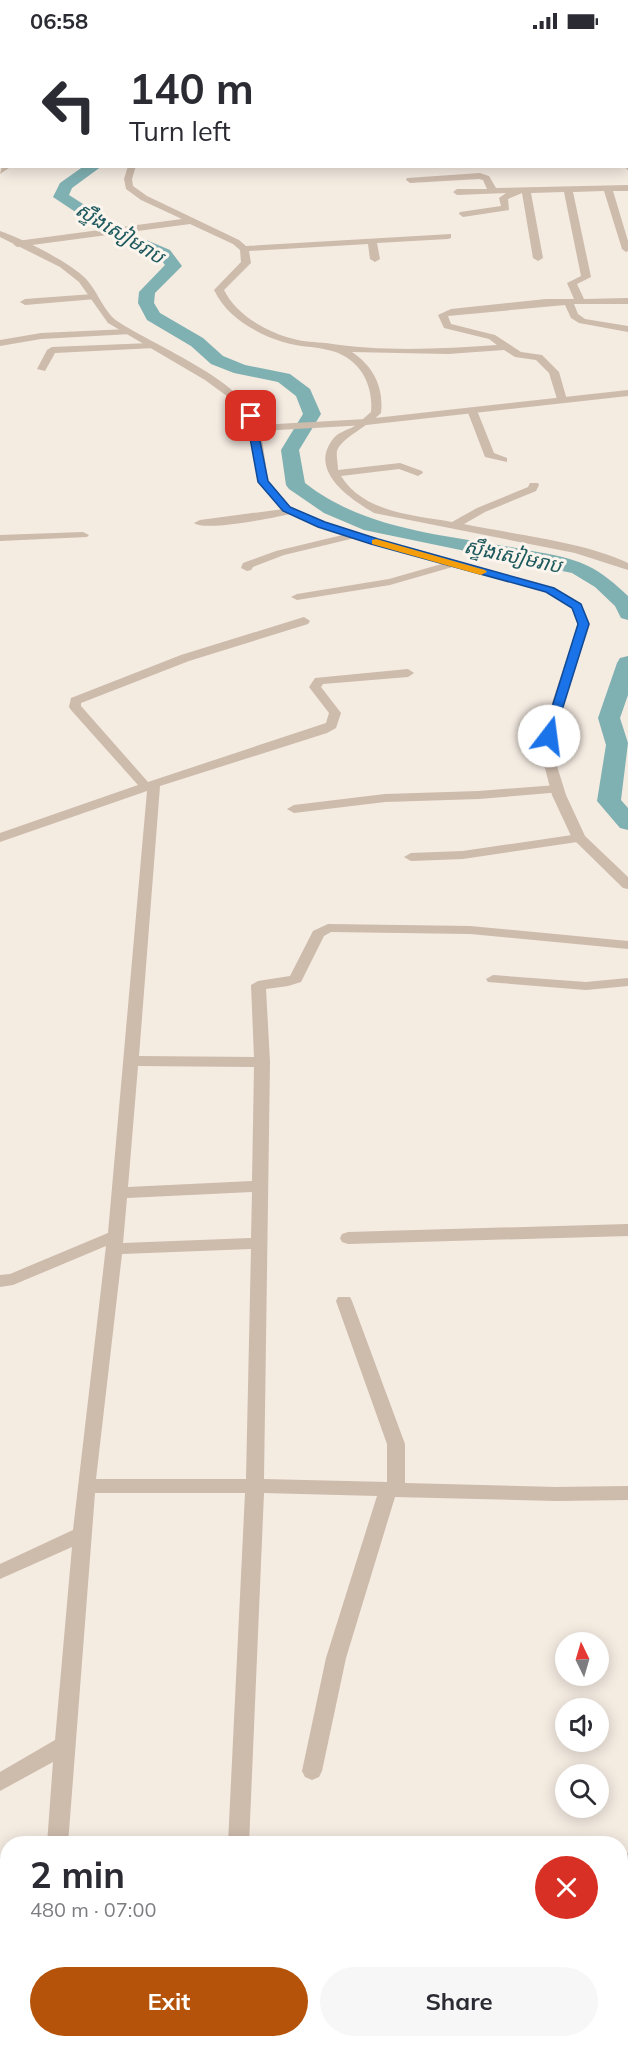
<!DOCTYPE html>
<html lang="en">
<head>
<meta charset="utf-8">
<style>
	body { margin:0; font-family:Mulish,"Noto Sans Khmer",sans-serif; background:#f7f7f7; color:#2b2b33; height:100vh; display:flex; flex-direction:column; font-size:22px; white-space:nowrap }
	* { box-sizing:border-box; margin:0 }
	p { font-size:20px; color:#7c7c81 }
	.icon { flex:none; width:33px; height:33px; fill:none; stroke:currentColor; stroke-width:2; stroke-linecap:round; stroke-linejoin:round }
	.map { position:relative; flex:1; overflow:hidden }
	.sheet { position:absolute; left:0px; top:1794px; width:628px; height:212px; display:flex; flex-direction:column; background:#fff; border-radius:24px 24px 0 0; box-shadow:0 3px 15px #0003 }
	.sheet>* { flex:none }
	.hud { position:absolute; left:0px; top:0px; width:628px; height:126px; box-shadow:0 3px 15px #0003; background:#fff; color:#2b2b33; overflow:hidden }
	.needle { width:39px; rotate:355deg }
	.fabs { position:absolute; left:555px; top:1590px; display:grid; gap:12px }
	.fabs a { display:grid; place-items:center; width:54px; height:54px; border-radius:50%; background:#fff; box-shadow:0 3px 15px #0003; font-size:30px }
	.pin { position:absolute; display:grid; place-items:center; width:51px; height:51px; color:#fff; margin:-26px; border-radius:12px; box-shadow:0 3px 9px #0006 }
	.me { position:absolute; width:66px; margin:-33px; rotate:15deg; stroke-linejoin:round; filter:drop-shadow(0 0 4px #0008) }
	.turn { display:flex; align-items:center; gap:21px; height:126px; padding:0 30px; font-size:27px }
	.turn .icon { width:78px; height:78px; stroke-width:2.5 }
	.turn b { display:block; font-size:42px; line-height:51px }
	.round { display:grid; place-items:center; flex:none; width:63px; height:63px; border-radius:32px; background:#f7f7f7 }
	.summary { display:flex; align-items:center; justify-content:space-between; height:102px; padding:0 30px }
	h1 { font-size:36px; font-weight:700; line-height:45px }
	.cta { display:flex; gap:12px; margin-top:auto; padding:12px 30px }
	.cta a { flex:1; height:69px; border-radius:36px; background:#b45309; color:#fff; font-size:24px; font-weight:700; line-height:69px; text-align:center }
	.cta a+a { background:#f7f7f7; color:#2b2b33 }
	.status { display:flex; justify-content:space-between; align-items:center; height:42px; padding:0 30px; background:#fff; direction:ltr }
	.status svg { height:16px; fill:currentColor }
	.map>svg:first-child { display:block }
</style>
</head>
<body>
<div class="status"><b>06:58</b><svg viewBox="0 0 49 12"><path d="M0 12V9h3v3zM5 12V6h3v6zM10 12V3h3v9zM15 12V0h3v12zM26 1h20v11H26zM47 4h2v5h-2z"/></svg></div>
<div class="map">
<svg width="628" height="2005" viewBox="0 0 628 2005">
	<rect width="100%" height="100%" fill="#f4ebe1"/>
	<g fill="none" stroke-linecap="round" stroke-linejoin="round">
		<g fill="#7fb0b2" fill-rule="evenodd">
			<polygon points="191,0 205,0 190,2"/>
			<path d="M84 124H102L72 146 69 153 125 189 170 208 182 224 155 251 154 261 160 271 203 296 223 314 245 323 290 332 310 347 321 372 299 408 305 441C366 489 448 493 521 507 542 511 568 514 588 524 603 531 615 542 628 554V578L621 576 615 564 595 545 572 531 364 488 324 471 289 447 286 443 281 408 303 372 296 354 278 340 234 331 211 322 191 304 147 278 138 261 139 250 165 223 158 214 113 195 53 155 60 141Z"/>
			<polygon points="628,614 628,653 620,676 628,701 621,758 628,766 628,788 620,786 597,759 606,703 598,676 617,621 620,616"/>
		</g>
		<g fill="#cdbbac" fill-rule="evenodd">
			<polygon points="57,0 65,0 57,2"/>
			<polygon points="220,0 232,2 220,2"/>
			<polygon points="480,0 488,0 488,2 481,2"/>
			<rect x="572" y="0" width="8" height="2"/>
			<polygon points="624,0 628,0 628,4 624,2"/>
			<polygon points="0,4 2,4 0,9"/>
			<rect x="0" y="33" width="2" height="4"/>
			<polygon points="0,65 2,65 0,70"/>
			<rect x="627" y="107" width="1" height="4"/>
			<polygon points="627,121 628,122 628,128 623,124 627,124"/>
			<path d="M128 124H136L132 137 133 144 147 154 239 198 246 204 451 192V196L448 197 377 201 380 217 375 220 370 217 368 202 249 209 251 221 224 248C236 273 268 291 294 297 304 300 315 300 326 301 381 310 441 307 497 303L489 297 444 286 438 273 451 267 546 257H574L567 241 581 234 564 150 531 151 543 216 538 219 533 216 522 151 508 157 509 168 463 175 459 172 460 170 501 164 499 156 506 151 457 153 453 150 457 147H487L483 138 479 137 410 141 406 138 407 136 480 131 489 134 496 146 628 143V149H613L628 199V209L626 210 622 207 604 149 573 150 591 235 577 242 584 257 628 256V262H574L578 272 585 277 628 284V290L579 281 571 276 565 263 448 274 451 282 495 293 521 310 542 313 559 330 567 358 566 360H558L549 331 536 318 515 315 504 308 448 312 352 310C373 324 384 345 381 371 371 382 340 397 337 409 336 414 338 422 338 428L400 421 422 429 423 431 418 434 399 427 341 434C364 471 414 473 452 480L477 466 528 445 530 441H538L539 443 536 449 485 470 464 482C511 492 586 500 628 521V528L575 511 374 471C350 457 308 429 333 397 337 391 347 388 353 385 359 381 365 375 371 370 374 341 358 314 328 308 313 304 298 305 283 300 255 291 227 275 214 248L241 220 240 208 233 202 190 182 17 205 13 202 17 199 182 177 141 158 126 147 124 137Z"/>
			<polygon points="93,252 96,253 96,257 25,263 20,260 25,257"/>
			<polygon points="128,287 133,290 131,292 41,297 0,304 0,298 41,291"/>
			<polygon points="151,301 154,302 154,306 55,311 45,329 37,327 47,308 52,305"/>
			<polygon points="468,366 476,366 494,411 507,416 507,420 485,415 467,368"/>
			<path d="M291 466 295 467V471C277 475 206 490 194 481L200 478Z"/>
			<polygon points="83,490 89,493 87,495 0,499 0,493"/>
			<polygon points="355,490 359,491 359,495 284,513 253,525 251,528 247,529 241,526 243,521 276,509"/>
			<polygon points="452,519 458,522 456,524 390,543 297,558 291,555 297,552 389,537"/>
			<path d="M304 575 310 579 308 582 189 619 81 661V664L148 740 326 681 329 671 309 645 315 636 408 627 414 631 408 635 323 642 321 645 341 671 336 686 327 691 160 744 139 1014 254 1015 251 943 258 939 290 934 313 889 328 882 470 884 628 899V907L470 892 331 890 324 894 301 940 288 944 266 947 270 1020 264 1437 387 1440V1402L336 1259 338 1255H350L352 1259 405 1402V1441L556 1445 628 1444V1458L556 1459 395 1455 346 1616 322 1729 319 1735 312 1738 305 1735 302 1729 326 1616 377 1454 264 1451 249 1802H228L245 1451H95L68 1802H47L53 1720 0 1749V1730L55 1698 72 1505 0 1537V1522L73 1488 106 1204 13 1243 0 1245V1233L10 1232 108 1191 147 749 0 800V791L138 743 71 668 69 665 71 656 181 613ZM138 1024 254 1025 252 1139 128 1145ZM252 1150 251 1196 123 1201 127 1156ZM251 1207 246 1437H96L122 1212Z"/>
			<polygon points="557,743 564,747 562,750 479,757 385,760 294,771 287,767 294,763 385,752 479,749"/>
			<polygon points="579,792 586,796 584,799 463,817 411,819 404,815 411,811 463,809"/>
			<polygon points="493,933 586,940 628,936 628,944 586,948 488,940 486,937"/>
			<polygon points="628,1182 628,1194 348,1202 342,1200 340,1196 342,1192 348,1190"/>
			<rect x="28" y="1998" width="22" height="7"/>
			<polygon points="117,1998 140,1998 137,2005 120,2005"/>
			<rect x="217" y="1998" width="22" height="7"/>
		</g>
		<g fill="#cdbbac" fill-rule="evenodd">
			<polygon points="164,0 172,0 163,2"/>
			<polygon points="12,124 0,132 2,124"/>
			<path d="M0 189C23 197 67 219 84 235 97 247 103 269 117 279 156 305 244 338 259 383L366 377 628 348V354L366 383 261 389 268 439 291 465 325 480 378 497 554 546 581 562 590 582 557 682 553 711 566 753 585 794 628 835V847L623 846 572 796 552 753 541 711 545 682 578 582 572 566 546 550 370 501 317 484 283 469 258 440 250 386 246 375 231 357 205 338 108 281 79 240 60 225 0 195Z"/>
			<polygon points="628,1811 628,1856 621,1858 621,1813"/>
			<polygon points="621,1979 628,1981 628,2005 612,2005 611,1998 621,1998"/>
		</g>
	</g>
	<polygon fill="#1a73e8" stroke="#114b97" stroke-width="1.5" points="251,371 255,374 268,439 290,465 325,480 378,497 554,546 581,562 589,582 553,697 545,697 543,694 578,582 572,566 546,550 371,502 318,485 283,469 258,440 246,374"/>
	<polygon fill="#f59e0b" points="376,497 485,528 487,530 481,533 372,502 372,498"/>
	<g text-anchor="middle" stroke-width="6" stroke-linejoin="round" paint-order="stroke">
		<g font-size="20" font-style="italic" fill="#1f5a5e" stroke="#fbf5ee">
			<text transform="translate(120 191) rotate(31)" y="7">ស្ទឹងសៀមរាប</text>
			<text transform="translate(513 514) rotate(12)" y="7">ស្ទឹងសៀមរាប</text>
		</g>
	</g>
</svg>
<div class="fabs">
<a><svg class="needle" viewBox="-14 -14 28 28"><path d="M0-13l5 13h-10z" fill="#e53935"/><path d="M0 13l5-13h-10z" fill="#7c7c81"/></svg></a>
<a><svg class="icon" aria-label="sound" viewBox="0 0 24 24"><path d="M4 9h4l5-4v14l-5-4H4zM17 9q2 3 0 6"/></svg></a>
<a><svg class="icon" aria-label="search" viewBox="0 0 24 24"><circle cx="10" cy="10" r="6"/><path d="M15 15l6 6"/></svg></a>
</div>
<div class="pin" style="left:251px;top:374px;background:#d93025"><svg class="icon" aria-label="arrive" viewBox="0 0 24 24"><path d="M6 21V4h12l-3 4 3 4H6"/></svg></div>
<svg class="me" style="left:549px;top:694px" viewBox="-20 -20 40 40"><circle r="19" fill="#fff"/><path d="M0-13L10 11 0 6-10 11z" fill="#1a73e8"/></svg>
<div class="hud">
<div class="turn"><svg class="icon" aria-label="left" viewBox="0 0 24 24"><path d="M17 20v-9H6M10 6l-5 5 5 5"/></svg><div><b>140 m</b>Turn left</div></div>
</div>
<section class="sheet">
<div class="summary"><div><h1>2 min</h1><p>480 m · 07:00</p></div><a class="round" style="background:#d93025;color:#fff"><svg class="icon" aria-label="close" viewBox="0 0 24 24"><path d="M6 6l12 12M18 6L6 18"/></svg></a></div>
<div class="cta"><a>Exit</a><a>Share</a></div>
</section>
</div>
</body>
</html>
